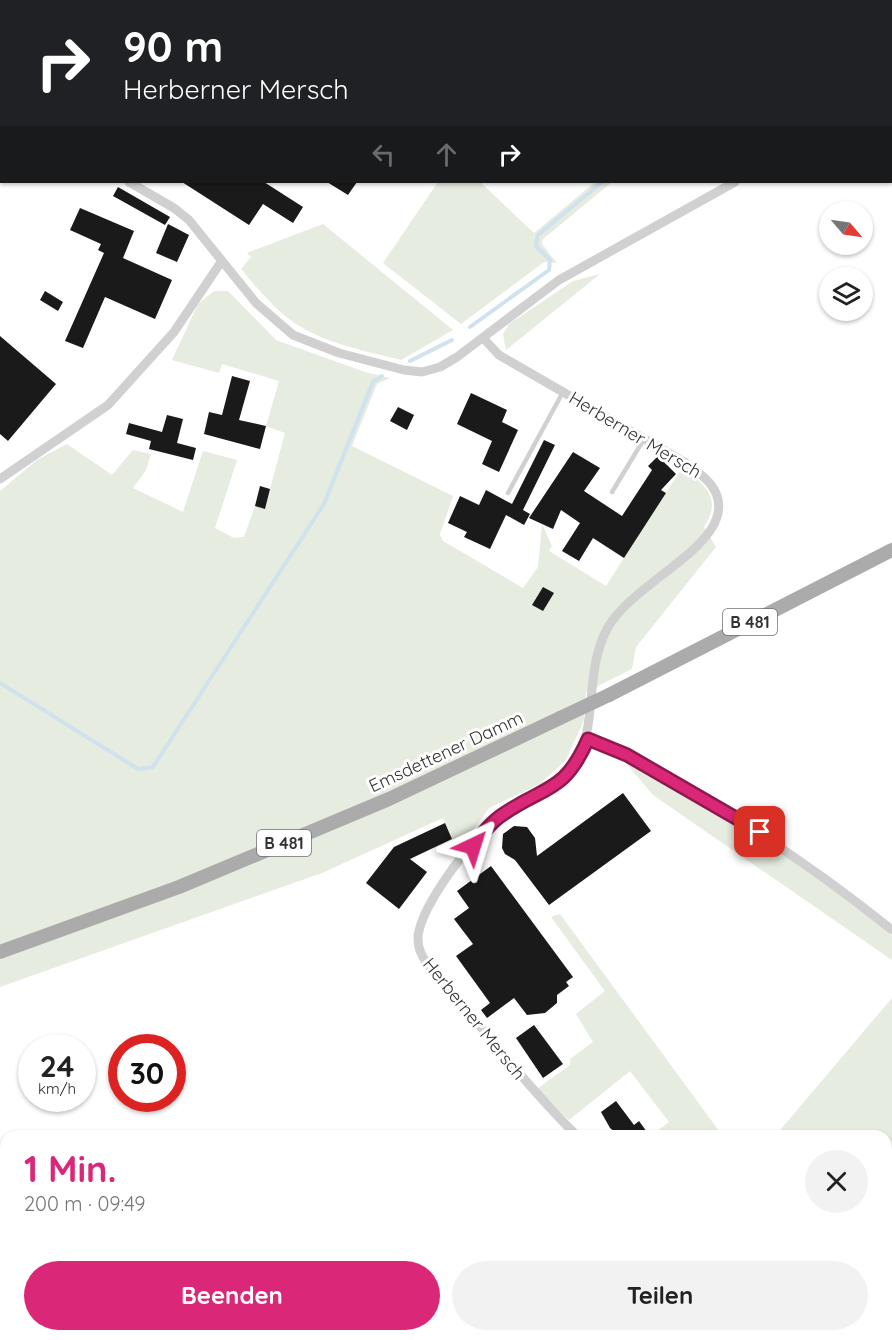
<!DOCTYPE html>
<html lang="de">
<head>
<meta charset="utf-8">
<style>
	body { margin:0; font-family:Quicksand,sans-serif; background:#f2f2f2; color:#222; height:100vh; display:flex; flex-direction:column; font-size:22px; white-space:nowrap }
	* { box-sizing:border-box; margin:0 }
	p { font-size:20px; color:#767676 }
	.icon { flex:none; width:33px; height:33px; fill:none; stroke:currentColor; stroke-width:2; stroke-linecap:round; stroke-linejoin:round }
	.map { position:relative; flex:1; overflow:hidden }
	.sheet { position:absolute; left:0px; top:1130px; width:892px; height:212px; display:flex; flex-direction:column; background:#fff; border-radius:18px 18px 0 0; box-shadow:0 2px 4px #0004 }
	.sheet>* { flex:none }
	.top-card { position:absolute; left:0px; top:0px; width:892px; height:183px; box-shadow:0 2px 4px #0004; background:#202124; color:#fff; overflow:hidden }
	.needle { width:39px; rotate:119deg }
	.fabs { position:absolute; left:819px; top:201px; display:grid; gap:12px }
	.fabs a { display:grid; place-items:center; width:54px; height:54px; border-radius:50%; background:#fff; box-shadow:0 2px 4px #0004; font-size:30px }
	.speed { position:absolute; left:18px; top:1034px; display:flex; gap:12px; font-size:30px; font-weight:700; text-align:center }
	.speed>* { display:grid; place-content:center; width:78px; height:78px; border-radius:50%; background:#fff; box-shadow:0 2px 4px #0004; line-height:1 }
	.speed small { font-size:15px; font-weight:400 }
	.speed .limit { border:9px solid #d22; background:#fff; color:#111 }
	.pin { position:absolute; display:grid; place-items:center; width:51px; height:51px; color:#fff; margin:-26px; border-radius:12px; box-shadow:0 3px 9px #0006 }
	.me { position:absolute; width:66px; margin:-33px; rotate:41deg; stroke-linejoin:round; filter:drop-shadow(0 0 4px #0008) }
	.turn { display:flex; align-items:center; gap:21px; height:126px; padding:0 24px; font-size:27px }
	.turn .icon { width:78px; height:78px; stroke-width:2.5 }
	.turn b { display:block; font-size:42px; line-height:51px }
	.lanes { display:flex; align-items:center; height:57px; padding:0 24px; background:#0003; justify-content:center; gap:30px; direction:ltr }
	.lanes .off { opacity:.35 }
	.round { display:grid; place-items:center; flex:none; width:63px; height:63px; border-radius:32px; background:#f2f2f2 }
	.summary { display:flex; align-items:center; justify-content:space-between; height:102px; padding:0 24px }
	h1 { font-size:36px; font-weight:700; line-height:45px; color:#db2777 }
	.action { display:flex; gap:12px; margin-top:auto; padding:12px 24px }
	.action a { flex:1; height:69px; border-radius:36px; background:#db2777; color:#fff; font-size:24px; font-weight:700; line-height:69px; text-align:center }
	.action a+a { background:#f2f2f2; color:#222 }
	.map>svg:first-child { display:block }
</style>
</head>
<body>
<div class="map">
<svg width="892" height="1340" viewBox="0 0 892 1340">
	<rect width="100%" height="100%" fill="#fff"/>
	<g fill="#e6ecdf">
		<polygon points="438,182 480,182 534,233 595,182 612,182 542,240 542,244 557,263 544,262 461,324 383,263"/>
		<path d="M323 224 453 330 401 360C366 351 327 344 296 324 275 310 257 288 241 269L251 257 247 253Z"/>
		<polygon points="600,274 506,350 503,334 509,324 573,281"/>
		<path d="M214 291H228L276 340 365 372 390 378 377 384 352 446 453 496 440 534 443 541 523 588 538 567 542 524 552 546 549 551 606 586 682 468C705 485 723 498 704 527L716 547 636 647 632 669 586 692 584 720 566 760 540 784 489 808 458 851 443 818 322 873 0 987V491L37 460 67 444 112 475 133 450 151 454 146 470 133 488 183 512 203 451 237 460 215 528 234 538 244 537 255 506 265 508 285 433 266 426 279 381 222 364 219 373 172 360 198 304Z"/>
		<polygon points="624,761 754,834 856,905 892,936 892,960 653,795"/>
		<polygon points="560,914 722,1135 652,1135 669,1122 630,1071 569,1120 537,1089 570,1065 570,1059 593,1042 576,1014 605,991 551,917"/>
		<polygon points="892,998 892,1340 874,1340 871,1335 886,1335 886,1136 776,1135"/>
	</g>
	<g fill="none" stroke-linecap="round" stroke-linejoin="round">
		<g stroke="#cfe2ee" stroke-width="4">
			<polyline points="789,2 790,0"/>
			<polyline points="470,327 549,270 550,260 536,246 538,235 602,182"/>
			<polyline points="410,361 452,340"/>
			<polyline points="0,683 138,769 153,767 324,504 373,382 382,376"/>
			<polyline points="863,1335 866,1340"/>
		</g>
	</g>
	<g fill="#1a1a1a">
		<polygon points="182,182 264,182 303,207 293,223 263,204 249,225"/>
		<polygon points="327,182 357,182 348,195"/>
		<polygon points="118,187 170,217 165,225 113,196"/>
		<polygon points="80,208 134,231 123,258 172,280 155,319 105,297 83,348 65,341 104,253 98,250 101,244 70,230"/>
		<polygon points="168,224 189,235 177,262 156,253"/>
		<polygon points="45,291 63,302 58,311 40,300"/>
		<polygon points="0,336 56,384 8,441 0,434"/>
		<polygon points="232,376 250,381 239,420 266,426 260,449 204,434 209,412 222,415"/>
		<polygon points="471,393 507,410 502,422 518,430 499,472 482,464 492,441 457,424"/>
		<polygon points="398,407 414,415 407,430 390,421"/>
		<polygon points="167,415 183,419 177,443 196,448 193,460 149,449 151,441 126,434 129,423 162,432"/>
		<polygon points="544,440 555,445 523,510 530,514 524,525 506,515 490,549 464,537 467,532 448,523 460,496 479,505 486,490 512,504"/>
		<polygon points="573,452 600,468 584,491 622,516 652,470 648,466 658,456 676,474 661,490 666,493 624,558 593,538 579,561 562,551 580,523 561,510 553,529 529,518"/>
		<polygon points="260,486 270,489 265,509 255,506"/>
		<polygon points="543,587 554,593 543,611 532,605"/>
		<polygon points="623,793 651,831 549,905 515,860 505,854 502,848 503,834 514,826 527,827 535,838 537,856"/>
		<polygon points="445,823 452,839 410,859 427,872 399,909 366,883 394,847"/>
		<polygon points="491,866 573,977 566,982 569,986 557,995 557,1003 545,1013 527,1015 514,998 487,1018 481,1010 490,1003 456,956 473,944 454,919 469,908 457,891"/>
		<polygon points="534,1025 563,1064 543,1078 516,1038"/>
		<polygon points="616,1101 634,1125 639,1121 647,1132 641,1136 621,1136 625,1132 623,1130 617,1134 610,1128 601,1112"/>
	</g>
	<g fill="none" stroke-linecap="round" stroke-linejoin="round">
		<g stroke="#d0d0d0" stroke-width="4.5">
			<polyline points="612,492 644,439"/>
			<polyline points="508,493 563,392"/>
		</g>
		<g stroke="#d0d0d0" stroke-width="9">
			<polyline points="891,21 892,20"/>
			<polyline points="0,106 2,107"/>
			<polyline points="129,182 174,208 189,220 256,303 293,335 339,353 404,370 422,372 440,367 457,357 559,280 735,182"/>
			<path d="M483 338 499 355 686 463C704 476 725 491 717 517 706 555 629 588 607 629 582 677 601 731 570 771 553 794 525 799 502 815 476 832 422 904 418 936 418 940 419 949 421 953 428 969 446 986 458 999 496 1046 534 1093 577 1136"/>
			<polyline points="0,479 108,405 174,332 221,262"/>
			<path d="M588 739C625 754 658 773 693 793 763 834 829 879 892 930"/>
			<polyline points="611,1340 613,1335"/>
		</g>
		<g stroke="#ababab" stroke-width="14">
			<polyline points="609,695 892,550"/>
			<polyline points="0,952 179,887 389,799 560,718"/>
		</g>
		<polyline stroke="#ababab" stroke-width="14" points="560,718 609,695"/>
	</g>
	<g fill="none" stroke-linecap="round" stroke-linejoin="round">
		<defs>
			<path id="route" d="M473 846C481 835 490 823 502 815 545 785 564 794 588 739L627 755 760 832"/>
		</defs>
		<use href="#route" stroke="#8e194d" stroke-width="15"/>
		<use href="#route" stroke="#db2777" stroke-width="10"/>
	</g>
	<g text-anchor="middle" stroke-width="6" stroke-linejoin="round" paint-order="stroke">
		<g fill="#fff" stroke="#707070" stroke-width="1.5">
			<rect x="723" y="609" width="54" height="26" rx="4.5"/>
			<rect x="257" y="830" width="54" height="26" rx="4.5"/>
		</g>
		<g font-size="16" font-weight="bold" fill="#333">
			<text x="750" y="628">B 481</text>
			<text x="284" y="849">B 481</text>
		</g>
		<g font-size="18" fill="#333" stroke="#fff">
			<text transform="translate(635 435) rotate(31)" y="6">Herberner Mersch</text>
			<text transform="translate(446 752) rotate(-25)" y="6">Emsdettener Damm</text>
			<text transform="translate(474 1019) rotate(51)" y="6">Herberner Mersch</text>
		</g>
	</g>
</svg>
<div class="fabs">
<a><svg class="needle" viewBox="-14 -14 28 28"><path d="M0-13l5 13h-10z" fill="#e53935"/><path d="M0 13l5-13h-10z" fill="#767676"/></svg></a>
<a><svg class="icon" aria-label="layers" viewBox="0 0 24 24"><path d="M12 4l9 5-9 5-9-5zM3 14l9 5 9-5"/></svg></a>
</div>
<div class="speed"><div>24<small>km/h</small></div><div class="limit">30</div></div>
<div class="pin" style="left:760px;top:832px;background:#d93025"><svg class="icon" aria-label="arrive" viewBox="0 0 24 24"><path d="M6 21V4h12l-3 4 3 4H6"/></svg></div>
<svg class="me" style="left:473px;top:846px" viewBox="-20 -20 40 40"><path d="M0-17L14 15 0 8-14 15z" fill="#db2777" stroke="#fff" stroke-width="4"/></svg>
<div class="top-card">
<div class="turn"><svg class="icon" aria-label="right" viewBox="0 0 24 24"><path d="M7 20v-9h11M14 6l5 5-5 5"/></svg><div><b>90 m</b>Herberner Mersch</div></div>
<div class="lanes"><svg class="icon off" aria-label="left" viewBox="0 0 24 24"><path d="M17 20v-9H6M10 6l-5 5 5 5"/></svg><svg class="icon off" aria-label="ahead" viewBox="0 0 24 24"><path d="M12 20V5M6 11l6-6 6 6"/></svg><svg class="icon" aria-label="right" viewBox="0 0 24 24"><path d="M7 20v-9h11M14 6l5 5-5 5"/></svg></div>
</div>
<section class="sheet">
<div class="summary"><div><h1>1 Min.</h1><p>200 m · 09:49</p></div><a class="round"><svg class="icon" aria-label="close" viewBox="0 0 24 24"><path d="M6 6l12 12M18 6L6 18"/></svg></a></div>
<div class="action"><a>Beenden</a><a>Teilen</a></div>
</section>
</div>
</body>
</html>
